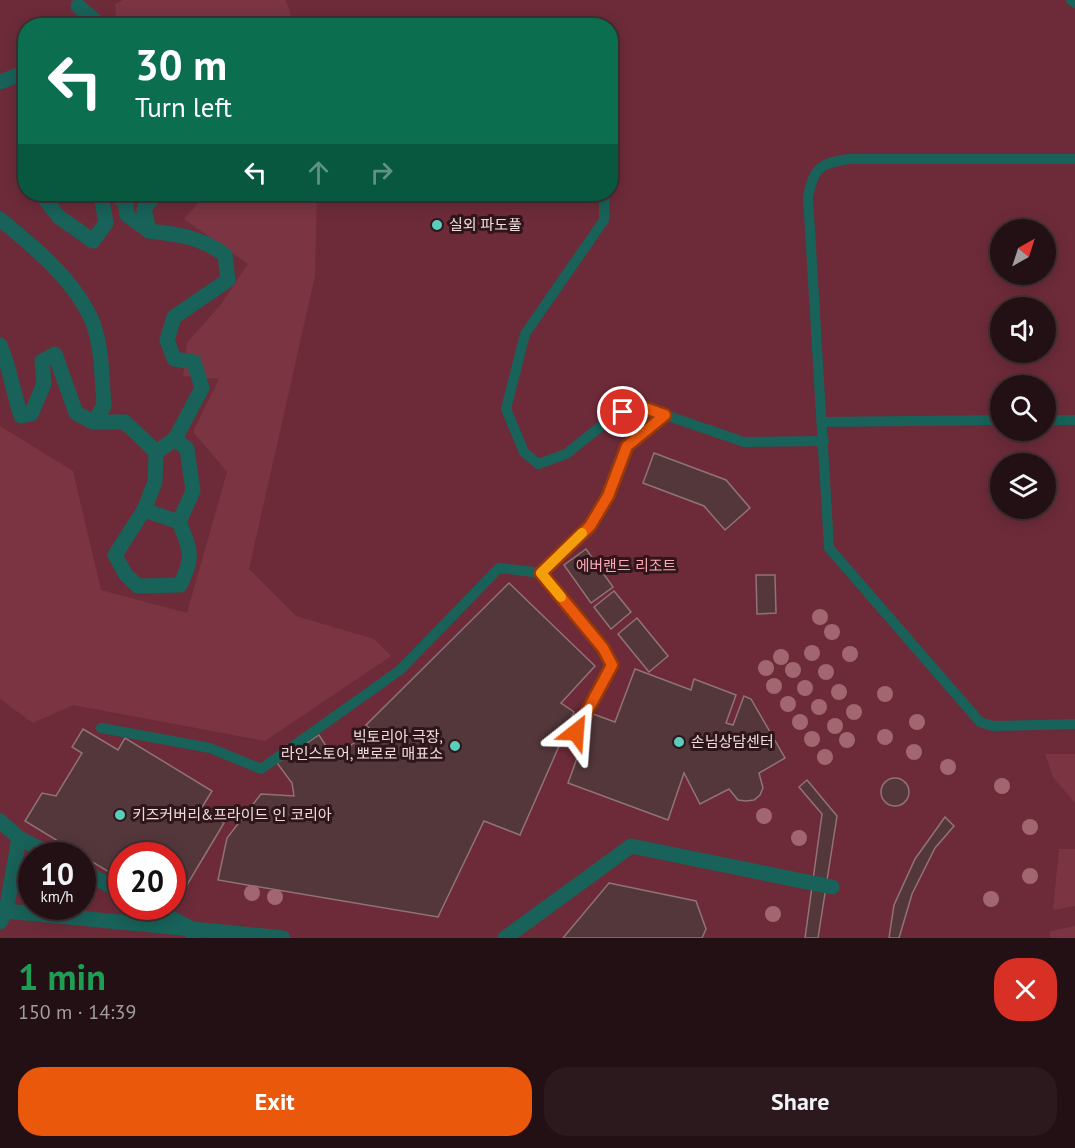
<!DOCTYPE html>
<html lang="en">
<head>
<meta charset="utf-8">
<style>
	body { margin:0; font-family:"PT Sans","Noto Sans KR",sans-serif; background:#2b191d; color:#f1f3f6; height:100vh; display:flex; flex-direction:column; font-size:22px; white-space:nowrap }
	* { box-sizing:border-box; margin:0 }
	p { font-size:20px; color:#a39da0 }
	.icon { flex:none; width:33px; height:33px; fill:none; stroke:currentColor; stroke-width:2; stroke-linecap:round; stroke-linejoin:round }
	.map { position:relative; height:938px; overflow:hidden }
	.drawer { display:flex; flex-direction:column; background:#231014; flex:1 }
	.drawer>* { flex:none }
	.banner { position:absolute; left:18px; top:18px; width:600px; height:183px; border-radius:24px; box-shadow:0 3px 15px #0003,0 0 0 2px #403034; background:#0b6e4f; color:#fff; overflow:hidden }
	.needle { width:39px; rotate:39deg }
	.tools { position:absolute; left:990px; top:219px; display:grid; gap:12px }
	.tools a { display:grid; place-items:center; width:66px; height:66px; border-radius:50%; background:#231014; box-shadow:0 3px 15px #0003,0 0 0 2px #403034; font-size:30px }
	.speed { position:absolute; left:18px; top:842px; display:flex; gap:12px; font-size:30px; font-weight:700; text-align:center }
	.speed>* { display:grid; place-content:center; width:78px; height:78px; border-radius:50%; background:#231014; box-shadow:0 3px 15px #0003,0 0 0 2px #403034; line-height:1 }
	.speed small { font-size:15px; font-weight:400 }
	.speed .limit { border:9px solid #d22; background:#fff; color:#111 }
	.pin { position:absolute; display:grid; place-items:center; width:51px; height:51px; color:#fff; margin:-26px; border:3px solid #fff; border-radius:50%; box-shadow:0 2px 6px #0007 }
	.me { position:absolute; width:66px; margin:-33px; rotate:28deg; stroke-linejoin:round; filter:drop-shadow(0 0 4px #0008) }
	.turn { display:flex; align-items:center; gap:21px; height:126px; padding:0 18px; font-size:27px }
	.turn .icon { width:78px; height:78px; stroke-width:2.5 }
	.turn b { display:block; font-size:42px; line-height:51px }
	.lanes { display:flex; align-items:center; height:57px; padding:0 18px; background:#0003; justify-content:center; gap:30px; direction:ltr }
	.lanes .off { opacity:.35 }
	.round { display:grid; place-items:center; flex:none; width:63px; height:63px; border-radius:24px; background:#2b191d }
	.summary { display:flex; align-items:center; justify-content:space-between; height:102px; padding:0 18px }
	h1 { font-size:36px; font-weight:800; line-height:45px; color:#1e9e55 }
	.button { display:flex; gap:12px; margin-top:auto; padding:12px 18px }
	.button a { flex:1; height:69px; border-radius:24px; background:#ea580c; color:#fff; font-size:24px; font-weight:800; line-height:69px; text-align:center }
	.button a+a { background:#2b191d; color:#f1f3f6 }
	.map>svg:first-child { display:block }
</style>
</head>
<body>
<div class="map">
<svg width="1075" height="938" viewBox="0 0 1075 938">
	<rect width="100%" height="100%" fill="#2f161b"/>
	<path fill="#6d2b39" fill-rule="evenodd" d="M0 0H1075V938H0ZM26 26H610V194H26ZM1000 230H1046V274H1000ZM1000 308H1046V352H1000ZM1000 386H1046V430H1000ZM1000 464H1046V508H1000ZM32 855H82V906H32ZM122 855H172V906H122Z"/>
	<g fill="#7a3442">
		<polygon points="123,0 286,0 294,25 129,25 116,16 115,4"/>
		<polygon points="206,194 317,194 315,276 249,569 296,616 374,639 391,656 265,741 73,705 33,723 0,699 0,426 73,471 101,590 187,613 227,472 193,432 219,379 183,376 187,343 222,303 248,264 184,219"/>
		<polygon points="1045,754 1075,754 1075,803 1053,777"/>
		<polygon points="1059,849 1075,849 1075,906 1053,910"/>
		<polygon points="1075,926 1075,938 1050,938 1050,931"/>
	</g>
	<g fill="#53373b" stroke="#917276" stroke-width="1.5">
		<polygon points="654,453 726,480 750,508 725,530 704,506 643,483"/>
		<polygon points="586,549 613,587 591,603 564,565"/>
		<polygon points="756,575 775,575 776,613 757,614"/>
		<polygon points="509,583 595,666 561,703 574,712 520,835 484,821 438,917 218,880 227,838 261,794 294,796 292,783 277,763 319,735 333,757 372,731 366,725"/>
		<polygon points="614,591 631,612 611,629 594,607"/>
		<polygon points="637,618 668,656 649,672 618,634"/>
		<polygon points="635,669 691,690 694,679 736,695 726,723 733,725 744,696 751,699 785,758 759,773 763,788 760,795 754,800 746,801 738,800 729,789 700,804 684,773 668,820 568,783 593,714 615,722"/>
		<polygon points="83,729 118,750 125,738 212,791 201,809 224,823 172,910 165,906 172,906 172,855 122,855 122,880 25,821 42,793 56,796 82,753 72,747"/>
		<circle cx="895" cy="792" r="14"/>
		<polygon points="807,780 837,816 818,938 805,938 822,814 799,787"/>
		<polygon points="945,817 954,826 935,848 912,894 899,938 889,938 894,905 915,859"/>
		<polygon points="609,883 696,901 706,929 702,938 563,938"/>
	</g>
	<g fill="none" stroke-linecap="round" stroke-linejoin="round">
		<g stroke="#186259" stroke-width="10">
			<polyline points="1071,0 1075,3"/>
			<path d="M1075 159H850C820 163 814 167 808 197L829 548 980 722 993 726 1075 724"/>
			<polyline points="604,195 604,220 525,334 506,409 524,452 538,464 566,454 610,419 636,405 744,442 824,441"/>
			<polyline points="1046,420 1075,420"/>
			<polyline points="823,422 1000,420"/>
			<polyline points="101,728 210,748 261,769 400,670 499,568 541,573"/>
			<polyline points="576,732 612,665 603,648 541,573 590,526 608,496 627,446 665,415"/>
		</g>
		<g stroke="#186259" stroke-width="15">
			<polyline points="78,6 101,26"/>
			<polyline points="0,82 21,74 26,76"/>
			<polyline points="41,194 59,217 93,241 106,223 102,201 105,194"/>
			<polyline points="113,194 125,201 127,215 149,231"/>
			<path d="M164 194 155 195 144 209 149 231C177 234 201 237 225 255L228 280 174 317 167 340 174 359 194 362 202 388 175 439"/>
			<path d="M0 219C33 246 76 281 93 323 102 347 102 380 104 406L93 422 76 413 55 354 42 361 44 384 31 414 21 416C13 392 10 368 0 345"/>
			<path d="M93 422H125L156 452 155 482 144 510 115 555 126 575 138 586 180 585C194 558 191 550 179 522L193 491 187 449 175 439 156 452"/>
			<polyline points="144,510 179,522"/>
			<polyline points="0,821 19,838 52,855"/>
			<polyline points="82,871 122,892"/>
			<polyline points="148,906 192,929 283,938"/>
			<polyline points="6,911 19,838"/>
			<polyline points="0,922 6,911 192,929 193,938"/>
			<polyline points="505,938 631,846 832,887"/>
		</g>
	</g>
	<g fill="#a1666f">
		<circle cx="820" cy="617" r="8"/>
		<circle cx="832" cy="632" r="8"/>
		<circle cx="812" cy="653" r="8"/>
		<circle cx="850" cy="654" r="8"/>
		<circle cx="781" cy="657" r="8"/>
		<circle cx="766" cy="668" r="8"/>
		<circle cx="793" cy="670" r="8"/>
		<circle cx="826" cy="672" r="8"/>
		<circle cx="774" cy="686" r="8"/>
		<circle cx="805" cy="688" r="8"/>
		<circle cx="839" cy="692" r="8"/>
		<circle cx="885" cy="694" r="8"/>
		<circle cx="788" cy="704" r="8"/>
		<circle cx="819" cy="707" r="8"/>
		<circle cx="854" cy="712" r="8"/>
		<circle cx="800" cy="722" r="8"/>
		<circle cx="917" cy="722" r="8"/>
		<circle cx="835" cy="726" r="8"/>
		<circle cx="885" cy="737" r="8"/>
		<circle cx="812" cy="739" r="8"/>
		<circle cx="847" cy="740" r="8"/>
		<circle cx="914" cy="752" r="8"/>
		<circle cx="825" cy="757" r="8"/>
		<circle cx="948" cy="767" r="8"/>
		<circle cx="1002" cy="786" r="8"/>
		<circle cx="764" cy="816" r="8"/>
		<circle cx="1030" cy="827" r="8"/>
		<circle cx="799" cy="838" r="8"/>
		<circle cx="1030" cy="876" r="8"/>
		<circle cx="252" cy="893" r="8"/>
		<circle cx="275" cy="897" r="8"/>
		<circle cx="991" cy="899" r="8"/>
		<circle cx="773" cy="914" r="8"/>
	</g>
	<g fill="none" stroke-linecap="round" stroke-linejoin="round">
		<defs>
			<polyline id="route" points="576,732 612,665 603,648 541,573 590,526 608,496 627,446 665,415 636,405 623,412"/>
		</defs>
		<use href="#route" stroke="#983908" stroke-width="15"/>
		<use href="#route" stroke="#ea580c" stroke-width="10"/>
		<polyline stroke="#f59e0b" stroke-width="10" points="561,597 541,573 582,533"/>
	</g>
	<g fill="#5acebd" stroke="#2f161b" stroke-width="2">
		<circle cx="437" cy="225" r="6"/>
		<circle cx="679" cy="742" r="6"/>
		<circle cx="455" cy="746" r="6"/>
		<circle cx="120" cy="815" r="6"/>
	</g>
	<g text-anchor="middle" stroke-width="6" stroke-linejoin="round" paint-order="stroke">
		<g font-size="15" fill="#eedcde" stroke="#2f161b" text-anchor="start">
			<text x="449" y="230">실외 파도풀</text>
			<text x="443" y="742" text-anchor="end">빅토리아 극장,<tspan x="443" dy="17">라인스토어, 뽀로로 매표소</tspan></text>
			<text x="691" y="747">손님상담센터</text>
			<text x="132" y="820">키즈커버리&amp;프라이드 인 코리아</text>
		</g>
		<g font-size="15" fill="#fea7b4" stroke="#2f161b">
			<text x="626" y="571">에버랜드 리조트</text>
		</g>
	</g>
</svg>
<div class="tools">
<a><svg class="needle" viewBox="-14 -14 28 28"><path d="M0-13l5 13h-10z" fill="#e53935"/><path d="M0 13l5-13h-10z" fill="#a39da0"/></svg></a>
<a><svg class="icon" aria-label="sound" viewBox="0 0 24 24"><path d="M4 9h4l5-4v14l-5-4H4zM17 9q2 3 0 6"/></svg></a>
<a><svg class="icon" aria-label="search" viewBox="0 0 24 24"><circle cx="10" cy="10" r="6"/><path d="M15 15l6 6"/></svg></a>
<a><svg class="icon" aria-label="layers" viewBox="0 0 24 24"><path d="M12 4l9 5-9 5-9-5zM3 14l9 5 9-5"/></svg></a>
</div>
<div class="speed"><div>10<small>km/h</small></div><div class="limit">20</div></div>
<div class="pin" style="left:623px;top:412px;background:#d93025"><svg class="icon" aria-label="arrive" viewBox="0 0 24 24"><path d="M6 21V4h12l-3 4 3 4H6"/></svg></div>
<svg class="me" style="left:576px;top:732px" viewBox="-20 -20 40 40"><path d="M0-17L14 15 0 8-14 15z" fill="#ea580c" stroke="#fff" stroke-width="4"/></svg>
<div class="banner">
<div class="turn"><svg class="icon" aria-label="left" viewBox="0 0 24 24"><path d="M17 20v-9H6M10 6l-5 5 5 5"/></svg><div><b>30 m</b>Turn left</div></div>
<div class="lanes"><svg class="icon" aria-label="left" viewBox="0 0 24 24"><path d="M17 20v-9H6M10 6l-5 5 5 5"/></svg><svg class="icon off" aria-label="ahead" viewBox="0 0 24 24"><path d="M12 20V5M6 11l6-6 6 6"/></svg><svg class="icon off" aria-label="right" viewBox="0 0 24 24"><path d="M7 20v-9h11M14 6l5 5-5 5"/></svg></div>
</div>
</div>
<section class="drawer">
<div class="summary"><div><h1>1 min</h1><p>150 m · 14:39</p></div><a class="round" style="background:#d93025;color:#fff"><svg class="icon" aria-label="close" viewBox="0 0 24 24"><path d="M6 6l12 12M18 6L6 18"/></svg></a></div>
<div class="button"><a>Exit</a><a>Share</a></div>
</section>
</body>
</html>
